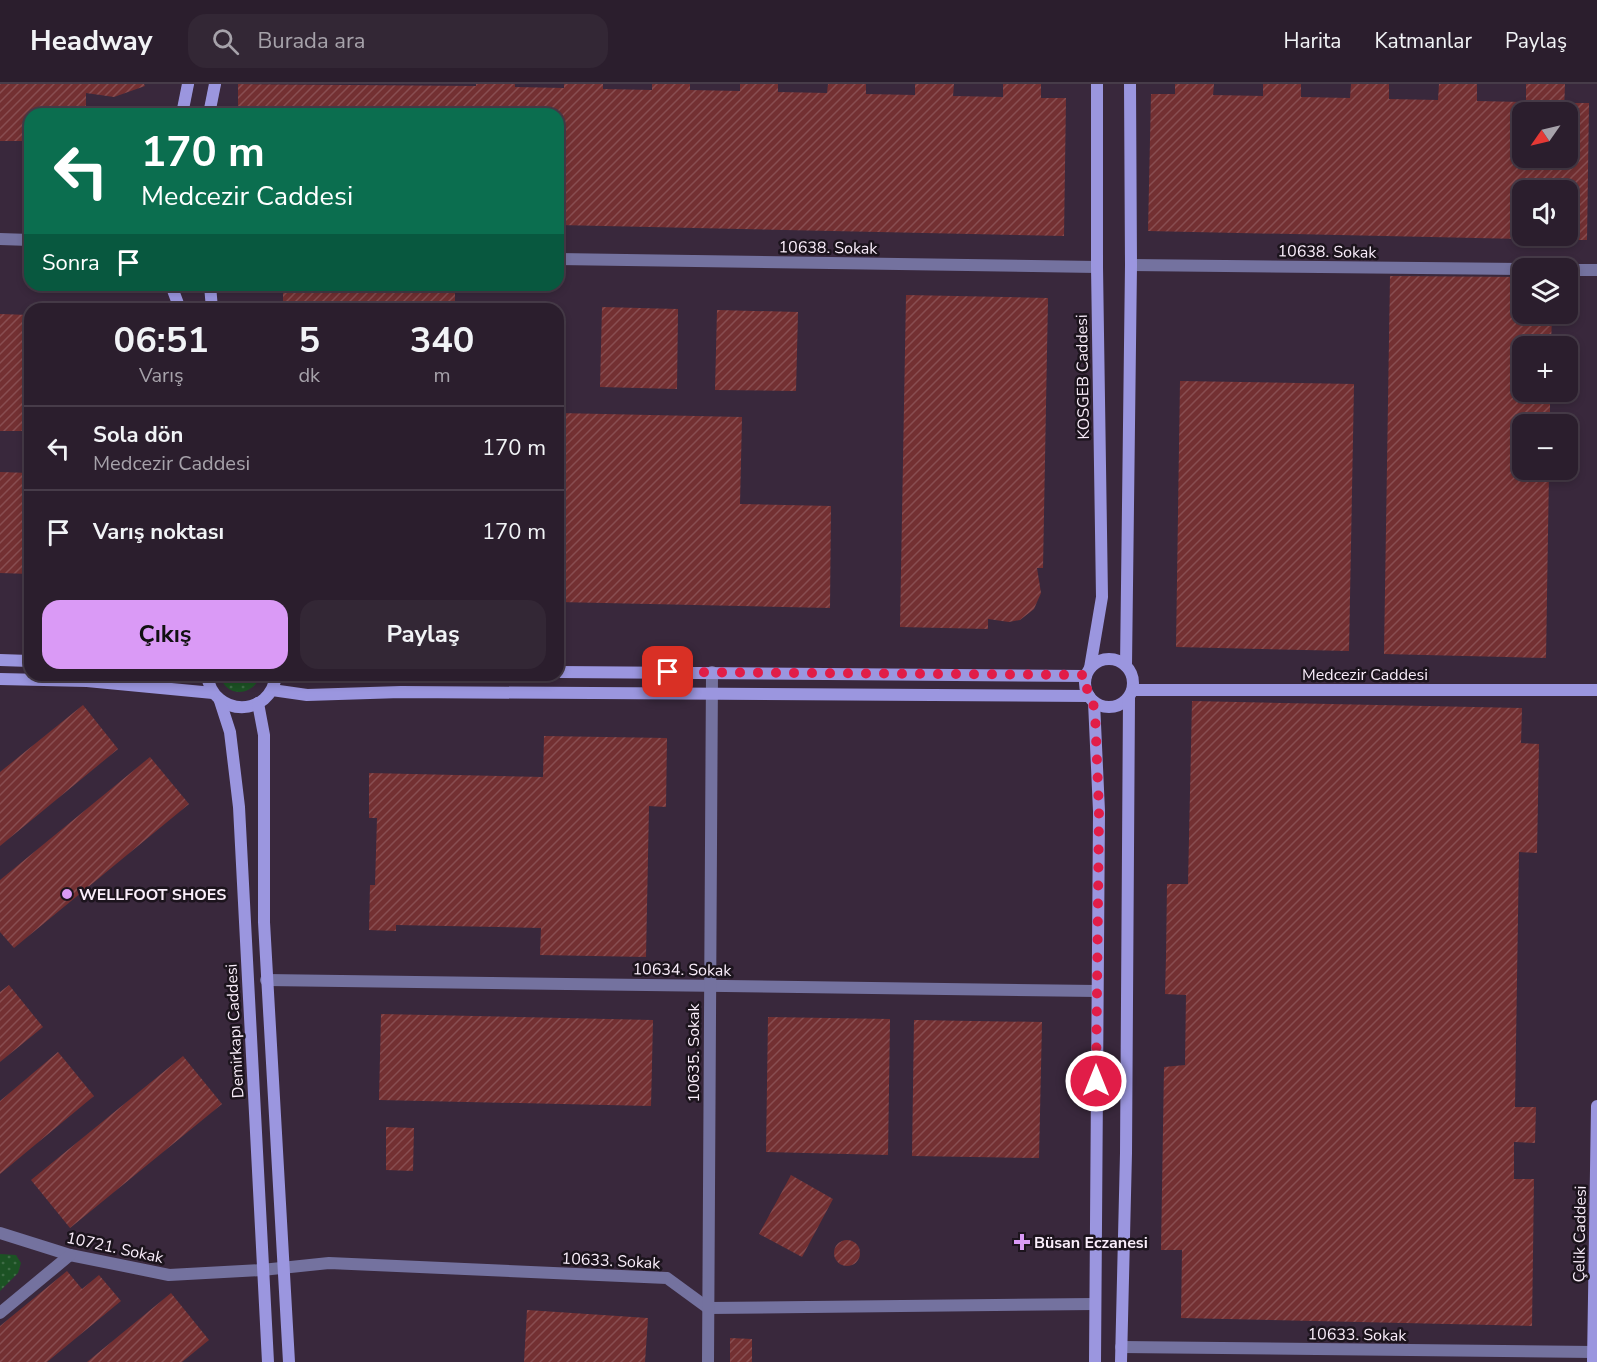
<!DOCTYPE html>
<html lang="tr">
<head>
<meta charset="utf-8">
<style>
	body { margin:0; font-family:"Nunito Sans",sans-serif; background:#332735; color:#f1f3f6; height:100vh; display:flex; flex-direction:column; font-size:22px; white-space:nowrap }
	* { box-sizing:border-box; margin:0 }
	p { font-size:20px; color:#a6a2aa }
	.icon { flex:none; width:33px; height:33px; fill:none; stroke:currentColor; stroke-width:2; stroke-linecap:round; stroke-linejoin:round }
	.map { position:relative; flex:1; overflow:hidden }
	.panel { position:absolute; left:24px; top:219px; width:540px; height:378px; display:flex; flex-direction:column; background:#2b1e2d; border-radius:18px; box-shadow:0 3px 9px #0003,0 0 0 2px #473c49 }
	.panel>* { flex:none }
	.top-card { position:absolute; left:24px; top:24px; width:540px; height:183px; border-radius:18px; box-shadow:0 3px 9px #0003,0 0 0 2px #473c49; background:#0b6e4f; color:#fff; overflow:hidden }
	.needle { width:39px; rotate:236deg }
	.controls { position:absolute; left:1512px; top:18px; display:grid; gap:12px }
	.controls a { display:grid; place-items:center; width:66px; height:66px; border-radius:12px; background:#2b1e2d; box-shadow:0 3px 9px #0003,0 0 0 2px #473c49; font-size:30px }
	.pin { position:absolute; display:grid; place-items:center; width:51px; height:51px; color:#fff; margin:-26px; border-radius:12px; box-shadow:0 3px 9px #0006 }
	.me { position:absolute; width:66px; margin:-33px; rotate:0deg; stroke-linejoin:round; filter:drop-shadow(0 0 4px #0008) }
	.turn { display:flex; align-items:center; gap:21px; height:126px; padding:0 18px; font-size:27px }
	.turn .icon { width:78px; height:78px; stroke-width:2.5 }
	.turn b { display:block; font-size:42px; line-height:51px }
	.then { display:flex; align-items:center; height:57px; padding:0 18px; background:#0003; gap:12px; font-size:22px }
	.eta { display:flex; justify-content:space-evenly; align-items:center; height:102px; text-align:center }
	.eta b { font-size:36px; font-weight:700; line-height:42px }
	.cta { display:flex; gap:12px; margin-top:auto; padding:12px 18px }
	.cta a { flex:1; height:69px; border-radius:18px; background:#da9af6; color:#111; font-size:24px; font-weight:700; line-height:69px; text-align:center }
	.cta a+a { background:#332735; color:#f1f3f6 }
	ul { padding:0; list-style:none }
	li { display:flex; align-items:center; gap:18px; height:84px; padding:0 18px; border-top:2px solid #473c49 }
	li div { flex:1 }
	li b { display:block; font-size:22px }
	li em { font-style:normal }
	header { display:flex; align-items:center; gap:36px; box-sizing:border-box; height:84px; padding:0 30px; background:#2b1e2d; border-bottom:2px solid #473c49 }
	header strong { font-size:28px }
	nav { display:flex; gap:33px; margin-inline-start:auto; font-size:21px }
	.search { width:420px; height:54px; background:#332735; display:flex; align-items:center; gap:15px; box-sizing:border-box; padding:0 21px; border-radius:18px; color:#a6a2aa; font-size:22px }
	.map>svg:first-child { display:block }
</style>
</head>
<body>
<header>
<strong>Headway</strong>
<div class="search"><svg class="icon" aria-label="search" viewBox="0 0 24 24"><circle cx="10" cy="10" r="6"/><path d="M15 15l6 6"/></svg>Burada ara</div>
<nav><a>Harita</a><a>Katmanlar</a><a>Paylaş</a></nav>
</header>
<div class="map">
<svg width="1597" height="1278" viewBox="0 0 1597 1278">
	<defs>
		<pattern id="grass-dots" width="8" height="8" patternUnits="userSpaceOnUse" patternTransform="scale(1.5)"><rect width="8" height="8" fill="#1c5224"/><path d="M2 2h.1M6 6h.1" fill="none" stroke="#3e6b45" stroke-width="1.8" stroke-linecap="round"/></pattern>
		<pattern id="building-hatch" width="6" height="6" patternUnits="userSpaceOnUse" patternTransform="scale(1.5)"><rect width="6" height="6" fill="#733032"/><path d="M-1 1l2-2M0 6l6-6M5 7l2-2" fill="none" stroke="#884e51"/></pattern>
	</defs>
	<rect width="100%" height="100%" fill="#39283c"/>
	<g fill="url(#grass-dots)">
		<path d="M220 591H260V592C253 613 225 614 220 591Z"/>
		<polygon points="0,1170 16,1171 21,1179 18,1189 0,1207"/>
	</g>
	<g fill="url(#building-hatch)">
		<polygon points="0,0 144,0 145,2 114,13 86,9 86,30 30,30 30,57 0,57"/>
		<polygon points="238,0 476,2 476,0 515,0 515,3 564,4 564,0 603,0 603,5 652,6 652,0 690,0 690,6 740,7 740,0 778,0 778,8 827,9 828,0 866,0 866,10 915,11 915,0 954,0 953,12 1003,13 1003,0 1041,0 1041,14 1066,14 1064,152 558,141 558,30 238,30"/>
		<polygon points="1175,0 1214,0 1213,11 1263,12 1263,0 1301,0 1301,13 1350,14 1351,0 1389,0 1389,15 1438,16 1439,0 1477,0 1477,17 1522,18 1522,74 1568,74 1568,19 1589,19 1587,156 1568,156 1568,106 1522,106 1522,155 1148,147 1151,10 1175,10"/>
		<polygon points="1526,0 1565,0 1564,28 1526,28"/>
		<polygon points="1390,192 1522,193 1522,230 1552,230 1551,262 1522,262 1522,308 1550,308 1550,340 1522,340 1522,386 1549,386 1546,574 1384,570"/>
		<polygon points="283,201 455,205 455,225 283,225"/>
		<polygon points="906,211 1048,214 1043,484 1037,484 1041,509 1034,525 1020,536 1009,538 988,535 988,545 900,543"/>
		<polygon points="602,223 678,225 677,305 600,303"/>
		<polygon points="717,226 798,228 796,307 715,306"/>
		<polygon points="0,230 30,231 30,347 0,347"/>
		<polygon points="1180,297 1354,300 1349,567 1176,563"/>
		<polygon points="558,329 742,333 740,420 831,422 830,524 558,518"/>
		<polygon points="0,388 30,389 30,490 0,489"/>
		<polygon points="1192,617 1522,624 1521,659 1539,660 1537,769 1519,768 1515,1023 1536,1023 1535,1059 1514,1058 1514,1095 1534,1095 1532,1242 1181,1234 1182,1166 1161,1166 1164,983 1185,981 1186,911 1165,910 1166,873 1167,800 1188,800"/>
		<polygon points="83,621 118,665 0,762 0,688"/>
		<polygon points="544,652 667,654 666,723 649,722 646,873 540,871 541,844 396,841 396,847 369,846 370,801 375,801 377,734 369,734 369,689 543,693"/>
		<polygon points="150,673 189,720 14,864 0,848 0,796"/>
		<polygon points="9,901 43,943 0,978 0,908"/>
		<polygon points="381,930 653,936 651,1022 379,1016"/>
		<polygon points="768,933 890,935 888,1071 766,1068"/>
		<polygon points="914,936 1042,938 1039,1074 912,1072"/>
		<polygon points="58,968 94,1012 0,1090 0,1017"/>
		<polygon points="183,972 222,1020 70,1144 31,1096"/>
		<polygon points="386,1043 414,1044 413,1087 386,1086"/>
		<polygon points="791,1091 833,1115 802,1173 759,1150"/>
		<circle cx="847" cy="1169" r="13"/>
		<polygon points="67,1187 82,1205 99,1191 121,1217 47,1278 0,1278 0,1242"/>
		<polygon points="171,1209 209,1256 182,1278 87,1278"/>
		<polygon points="527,1226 648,1234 645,1278 524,1278"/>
		<polygon points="730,1254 752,1255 752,1278 730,1278"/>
	</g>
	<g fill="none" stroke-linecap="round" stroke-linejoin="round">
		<g stroke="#74729f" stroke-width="12">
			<polyline points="0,155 30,156"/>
			<polyline points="558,175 1097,183"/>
			<polyline points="1131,181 1522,185"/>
			<polyline points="1568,186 1597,186"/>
			<polyline points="266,896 1097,907"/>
			<polyline points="0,1149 70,1171 169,1191 262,1186 329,1179 667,1194 708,1224 1094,1220"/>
			<polyline points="0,1229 70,1171"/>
			<polyline points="1121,1263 1593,1268"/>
			<polyline points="708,1278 712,588"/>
		</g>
		<g stroke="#9b96df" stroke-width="12">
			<polyline points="182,30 188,0"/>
			<polyline points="209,30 215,0"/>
			<polyline points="171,201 180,225"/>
			<polyline points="210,201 212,225"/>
			<circle cx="1109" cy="599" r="24"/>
			<polyline points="0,576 30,577"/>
			<polyline points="1126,582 1131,181 1130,0"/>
			<polyline points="1090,584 1102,513 1097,183 1097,0"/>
			<polyline points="558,588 1086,592"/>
			<path d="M207 591C213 634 271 634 276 591"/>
			<polyline points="0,595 87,597 213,609"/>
			<polyline points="272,606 307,611 401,608 1089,612"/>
			<polyline points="1133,606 1597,606"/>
			<polyline points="220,617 230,648 239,723 268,1278"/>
			<polyline points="1094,618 1099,727 1095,1278"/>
			<polyline points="258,619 264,651 264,838 289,1278"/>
			<polyline points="1121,1278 1126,1069 1129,614"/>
			<polyline points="1593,1278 1597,1022"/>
		</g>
	</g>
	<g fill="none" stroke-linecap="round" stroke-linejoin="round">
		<path stroke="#e11d48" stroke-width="10" stroke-dasharray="0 18" d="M668 588 1086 591C1084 607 1093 614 1095 628L1099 727 1096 997"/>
	</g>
	<g fill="#da9af6" stroke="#1c141d" stroke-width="2">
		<circle cx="67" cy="810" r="6"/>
		<path d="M1019 1149h6v6h6v6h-6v6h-6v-6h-6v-6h6z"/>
	</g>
	<g text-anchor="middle" stroke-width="5" stroke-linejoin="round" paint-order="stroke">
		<g font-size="16" fill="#faeefb" stroke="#1c141d">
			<text transform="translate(828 163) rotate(1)" y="6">10638. Sokak</text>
			<text transform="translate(1327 167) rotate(1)" y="6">10638. Sokak</text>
			<text transform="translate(1082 293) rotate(-91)" y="6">KOSGEB Caddesi</text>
			<text x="1365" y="596">Medcezir Caddesi</text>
			<text transform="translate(682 885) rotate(1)" y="6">10634. Sokak</text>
			<text transform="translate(234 947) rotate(-93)" y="6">Demirkapı Caddesi</text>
			<text transform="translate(693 969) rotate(-90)" y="6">10635. Sokak</text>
			<text transform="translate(1579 1150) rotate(-89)" y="6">Çelik Caddesi</text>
			<text transform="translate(115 1163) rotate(12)" y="6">10721. Sokak</text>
			<text transform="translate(611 1176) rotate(3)" y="6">10633. Sokak</text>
			<text transform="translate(1357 1250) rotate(1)" y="6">10633. Sokak</text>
		</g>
		<g font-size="16" font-weight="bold" fill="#faeefb" stroke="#1c141d" text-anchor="start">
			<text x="79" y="816">WELLFOOT SHOES</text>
			<text x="1034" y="1164">Büsan Eczanesi</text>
		</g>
	</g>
</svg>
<div class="controls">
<a><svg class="needle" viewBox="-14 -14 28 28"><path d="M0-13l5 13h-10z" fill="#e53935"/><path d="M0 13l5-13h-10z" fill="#a6a2aa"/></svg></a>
<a><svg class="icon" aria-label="sound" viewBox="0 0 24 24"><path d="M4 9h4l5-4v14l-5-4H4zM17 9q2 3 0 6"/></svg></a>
<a><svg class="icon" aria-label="layers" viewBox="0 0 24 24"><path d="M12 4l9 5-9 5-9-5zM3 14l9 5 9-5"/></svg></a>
<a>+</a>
<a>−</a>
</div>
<div class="pin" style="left:668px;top:588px;background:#d93025"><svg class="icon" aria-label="arrive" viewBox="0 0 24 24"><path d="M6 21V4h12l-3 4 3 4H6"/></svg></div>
<svg class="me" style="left:1096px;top:997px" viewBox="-20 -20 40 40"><circle r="17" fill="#e11d48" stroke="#fff" stroke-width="3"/><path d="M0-11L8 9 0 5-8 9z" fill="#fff"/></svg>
<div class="top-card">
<div class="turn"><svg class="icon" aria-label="left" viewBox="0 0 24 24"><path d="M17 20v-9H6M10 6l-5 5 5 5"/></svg><div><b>170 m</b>Medcezir Caddesi</div></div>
<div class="then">Sonra<svg class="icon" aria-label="arrive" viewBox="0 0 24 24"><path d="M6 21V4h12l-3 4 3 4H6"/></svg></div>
</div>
<section class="panel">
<div class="eta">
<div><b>06:51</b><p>Varış</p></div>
<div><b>5</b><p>dk</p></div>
<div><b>340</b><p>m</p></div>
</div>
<ul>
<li><svg class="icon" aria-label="left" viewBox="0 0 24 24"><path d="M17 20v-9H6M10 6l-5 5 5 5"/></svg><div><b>Sola dön</b><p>Medcezir Caddesi</p></div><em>170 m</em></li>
<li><svg class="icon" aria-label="arrive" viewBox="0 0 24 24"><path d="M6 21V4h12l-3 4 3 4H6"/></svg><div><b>Varış noktası</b></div><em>170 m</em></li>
</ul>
<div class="cta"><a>Çıkış</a><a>Paylaş</a></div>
</section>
</div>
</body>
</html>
